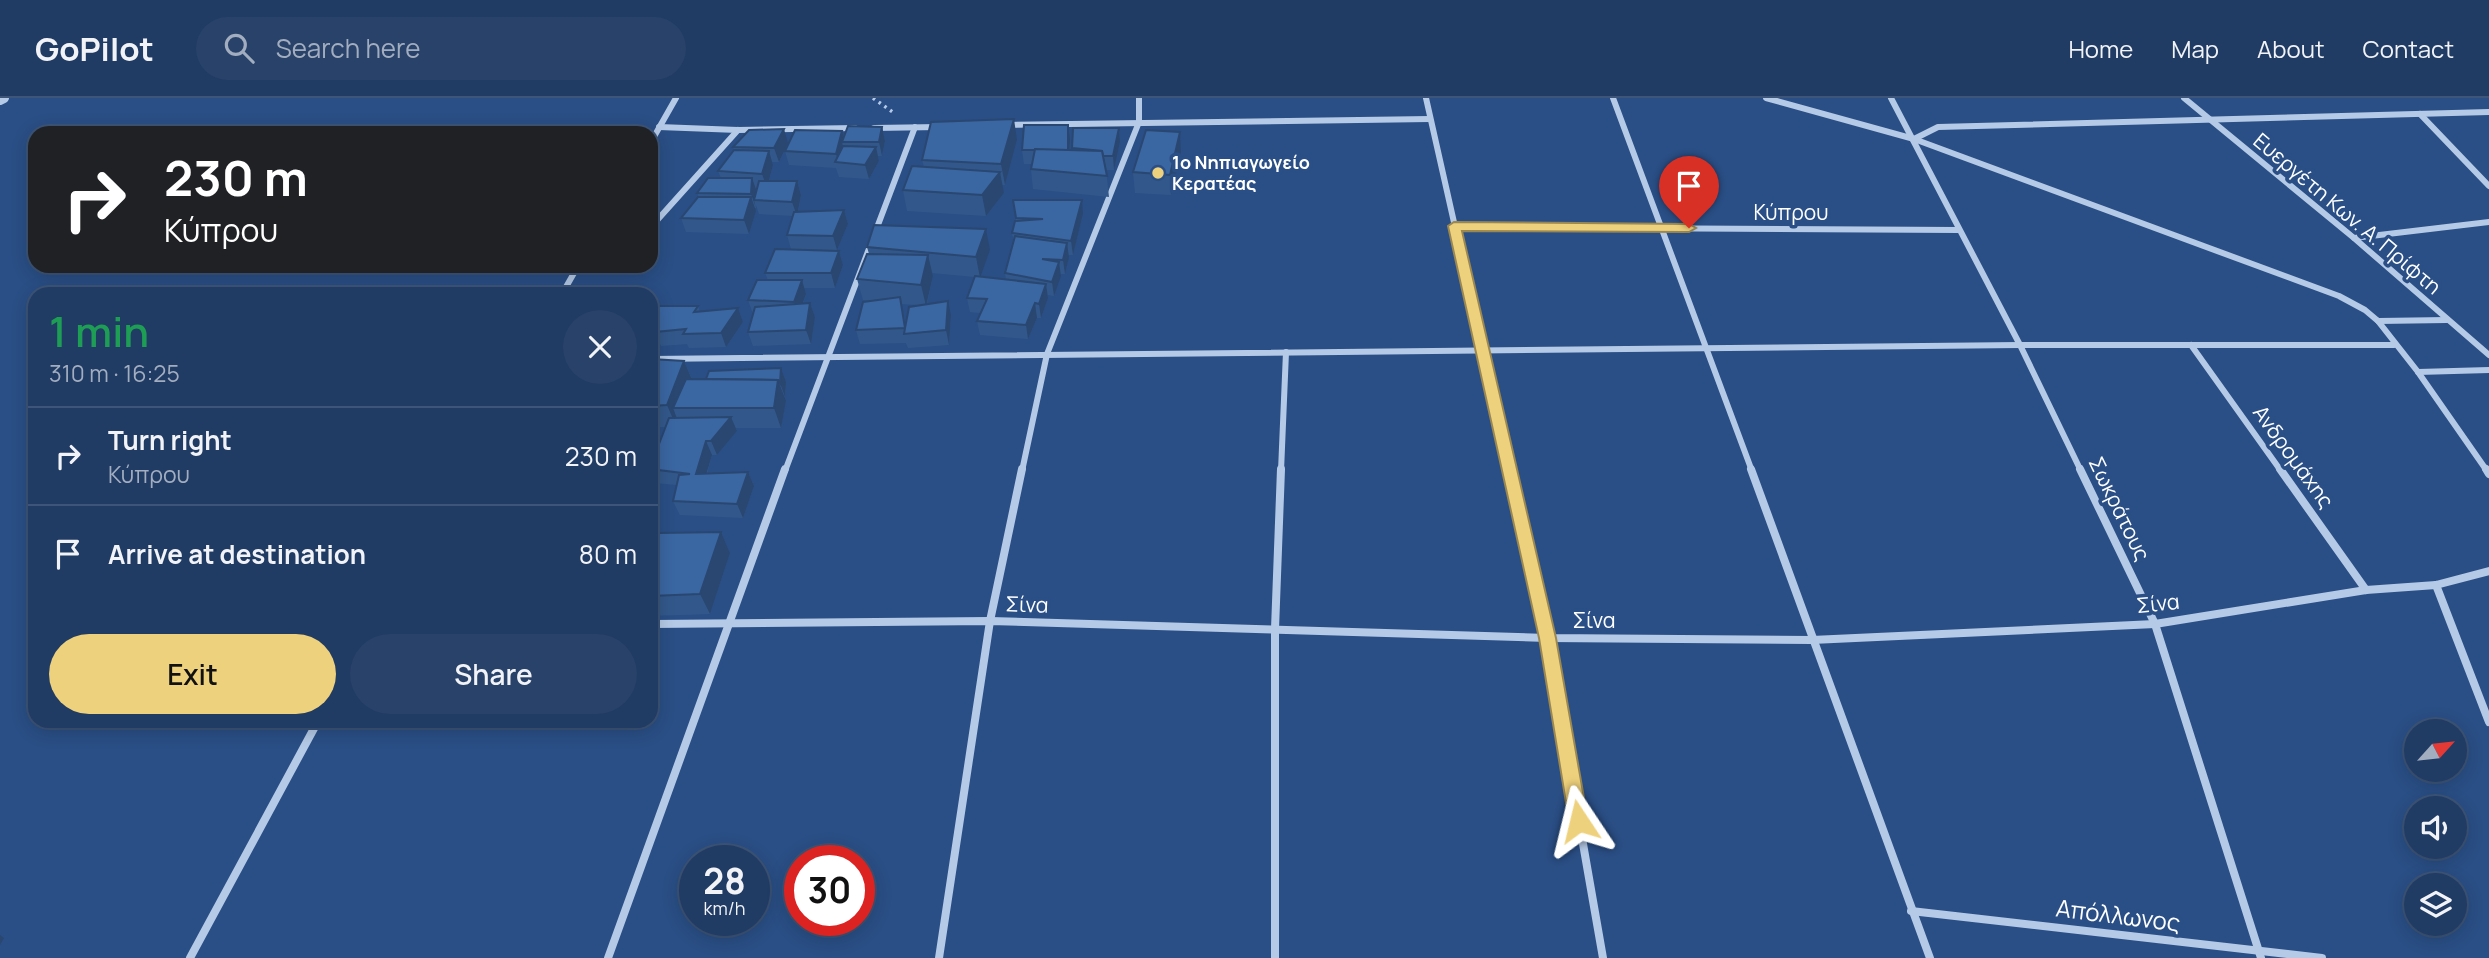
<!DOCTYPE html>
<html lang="en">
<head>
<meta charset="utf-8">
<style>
	body { margin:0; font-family:Manrope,sans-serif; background:#28426a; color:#f1f3f6; height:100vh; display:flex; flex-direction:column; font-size:26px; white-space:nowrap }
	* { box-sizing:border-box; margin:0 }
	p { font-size:23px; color:#a2adbf }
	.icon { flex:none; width:38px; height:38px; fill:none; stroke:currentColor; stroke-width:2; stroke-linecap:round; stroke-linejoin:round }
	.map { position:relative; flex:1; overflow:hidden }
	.side { position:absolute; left:28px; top:189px; width:630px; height:441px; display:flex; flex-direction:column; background:#203b64; border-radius:21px; box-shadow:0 4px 18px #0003,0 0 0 2px #3d5578 }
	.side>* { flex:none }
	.top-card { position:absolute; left:28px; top:28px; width:630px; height:147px; border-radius:21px; box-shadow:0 4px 18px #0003,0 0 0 2px #3d5578; background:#202124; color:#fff; overflow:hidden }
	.needle { width:46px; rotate:63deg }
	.controls { position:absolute; left:2404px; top:621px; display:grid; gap:14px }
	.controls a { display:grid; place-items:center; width:63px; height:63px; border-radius:50%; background:#203b64; box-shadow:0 4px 18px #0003,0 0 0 2px #3d5578; font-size:35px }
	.speed { position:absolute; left:679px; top:747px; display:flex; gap:14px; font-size:35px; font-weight:700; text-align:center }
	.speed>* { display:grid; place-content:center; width:91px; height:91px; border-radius:50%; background:#203b64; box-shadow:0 4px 18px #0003,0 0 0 2px #3d5578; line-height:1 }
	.speed small { font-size:18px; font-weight:400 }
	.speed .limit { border:10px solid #d22; background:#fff; color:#111 }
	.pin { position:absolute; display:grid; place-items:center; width:60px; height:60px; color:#fff; margin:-72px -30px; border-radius:50% 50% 50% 0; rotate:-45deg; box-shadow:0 0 7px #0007 }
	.pin .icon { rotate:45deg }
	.me { position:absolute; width:77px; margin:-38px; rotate:350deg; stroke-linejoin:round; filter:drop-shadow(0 0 5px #0008) }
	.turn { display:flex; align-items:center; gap:24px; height:147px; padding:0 21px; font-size:32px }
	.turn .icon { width:91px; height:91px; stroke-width:2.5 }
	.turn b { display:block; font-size:49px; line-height:60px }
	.round { display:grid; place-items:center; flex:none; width:74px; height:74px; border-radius:37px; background:#28426a }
	.overview { display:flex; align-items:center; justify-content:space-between; height:119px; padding:0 21px }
	h1 { font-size:42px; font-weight:600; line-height:52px; color:#1e9e55 }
	.cta { display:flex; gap:14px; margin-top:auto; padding:14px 21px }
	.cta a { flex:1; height:80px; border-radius:42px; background:#eed17c; color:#111; font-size:28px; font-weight:600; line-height:80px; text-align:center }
	.cta a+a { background:#28426a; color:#f1f3f6 }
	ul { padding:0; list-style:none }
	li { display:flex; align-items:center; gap:21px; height:98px; padding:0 21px; border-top:2px solid #3d5578 }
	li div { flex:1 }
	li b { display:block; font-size:26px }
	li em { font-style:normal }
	header { display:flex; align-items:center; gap:42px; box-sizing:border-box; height:98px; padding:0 35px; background:#203b64; border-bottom:2px solid #3d5578 }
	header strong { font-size:33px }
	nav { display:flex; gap:38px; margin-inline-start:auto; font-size:24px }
	.search { width:490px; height:63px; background:#28426a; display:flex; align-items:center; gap:18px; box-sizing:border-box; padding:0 24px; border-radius:38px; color:#a2adbf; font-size:26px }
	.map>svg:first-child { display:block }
</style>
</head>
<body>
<header>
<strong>GoPilot</strong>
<div class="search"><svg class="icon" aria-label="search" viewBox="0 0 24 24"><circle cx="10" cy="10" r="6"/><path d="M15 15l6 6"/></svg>Search here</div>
<nav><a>Home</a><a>Map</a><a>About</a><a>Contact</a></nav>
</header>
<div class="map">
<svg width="2489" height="860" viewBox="0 0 2489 860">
	<rect width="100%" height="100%" fill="#2a4f86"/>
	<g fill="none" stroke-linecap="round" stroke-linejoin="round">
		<polyline stroke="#b5cae7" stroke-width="3.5" stroke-dasharray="2.5 4.5" stroke-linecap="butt" points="873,0 894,15"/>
		<g stroke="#b5cae7" stroke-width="6">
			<polyline points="1426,0 1510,373"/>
			<polyline points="1613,0 1752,373"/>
			<polyline points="1766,0 1914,41 2339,198 2365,212 2378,223 2447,222"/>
			<polyline points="1891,0 2020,247 2081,373"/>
			<polyline points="2184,0 2354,140 2489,257"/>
			<polyline points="2420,16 2489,88"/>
			<polyline points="1007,27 1430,21"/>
			<polyline points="659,29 738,32 855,30"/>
			<polyline points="874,30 939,29"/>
			<polyline points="1914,41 1938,29 2489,14"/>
			<polyline points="651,44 676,0"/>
			<polyline points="651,129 738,32"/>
			<polyline points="1454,129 1959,132"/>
			<polyline points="2354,140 2489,124"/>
			<polyline points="562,196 578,168"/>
			<polyline points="2378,223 2418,274 2487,373"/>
			<polyline points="2191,247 2281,373"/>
			<polyline points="651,261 2020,247 2394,247"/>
			<polyline points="2418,274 2489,272"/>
			<polyline points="785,373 915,29"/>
			<polyline points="1022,373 1047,256 1139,24 1139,0"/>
			<polyline points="1281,373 1286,254"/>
		</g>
		<g stroke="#b5cae7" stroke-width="8">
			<polyline points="1509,371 1547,540 1603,860"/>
			<polyline points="1751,371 1930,860"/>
			<polyline points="2080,371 2155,526 2261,860"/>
			<polyline points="2280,371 2366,492"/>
			<polyline points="2486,371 2489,376"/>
			<polyline points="2436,487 2489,624"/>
			<polyline points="651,526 990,523 1547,540 1812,542 2155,526 2366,492 2436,487 2489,473"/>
			<polyline points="1911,813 2322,860"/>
			<polyline points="190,860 318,623"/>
			<polyline points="608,860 785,371"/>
			<polyline points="939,860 990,523 1022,371"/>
			<polyline points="1275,860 1275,531 1281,371"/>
		</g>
		<polyline stroke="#b5cae7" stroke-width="10" points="0,2 4,0"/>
	</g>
	<g fill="#32588b" fill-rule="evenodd">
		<polygon points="1068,27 1070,52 1072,52 1072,50 1119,30 1120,44 1114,72 1106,72 1109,99 1033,91 1031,71 1032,66 1024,66 1022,52"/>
		<polygon points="882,29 885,43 882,58 878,58 879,63 869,81 839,79 836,70 789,67 785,53 787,48 779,64 772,64 773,67 769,83 797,83 801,97 798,114 844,112 848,126 837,152 839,153 843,167 835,190 804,190 806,196 803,206 810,205 815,219 811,246 753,248 748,234 753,216 748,202 768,182 765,175 791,151 787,137 793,118 759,116 756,107 756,110 754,110 756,113 749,136 686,134 681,120 699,99 697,95 721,80 718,73 734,53 733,49 788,45 842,33 844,39"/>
		<polygon points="1017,42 1005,87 1002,87 1004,95 986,118 907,113 903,92 924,69 922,62"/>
		<polygon points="1181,55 1171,97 1135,95 1133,74"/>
		<path d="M1013 102 1083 116 1073 157H1069L1065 176H1061L1054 198 1048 197V200L1041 220H1037L1028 241 980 237 977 223 981 215 970 214 967 200 975 179 932 175 933 178 927 206 951 217 949 247 908 250 906 245 860 246 856 232 869 203 863 202 857 181 869 156 867 149 990 152 980 178 1006 181 1005 175 1014 144 1012 135 1016 122ZM901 206 918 207 906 227 903 213Z"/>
		<polygon points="651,208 698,208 700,214 738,210 743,224 726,249 689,250 687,246 661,248 660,246 651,246"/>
		<polygon points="651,261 684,263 692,281 706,281 781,270 786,284 785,299 784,299 786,303 781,330 736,330 737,333 717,357 712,357 707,376 748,374 754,388 743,420 680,417 673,403 677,387 655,385 651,377 651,362 659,346 665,329 651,329"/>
		<polygon points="721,434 730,455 710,516 651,518 651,439"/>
	</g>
	<g fill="#294771">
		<polygon points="1014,21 1017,42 1005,87 1001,66"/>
		<polygon points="1068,27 1070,41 1069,67 1068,53"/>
		<polygon points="882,29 885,43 882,58 879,44"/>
		<polygon points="1119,30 1120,44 1114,72 1113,58"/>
		<polygon points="784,31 788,45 779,64 774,50"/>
		<polygon points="842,33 845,44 842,44 844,53 839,65 836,56"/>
		<polygon points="1180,34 1181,55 1171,97 1170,77"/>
		<polygon points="876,49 879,63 869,81 865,67"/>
		<polygon points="769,53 773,67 767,90 762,76"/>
		<polygon points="1000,74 1004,95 986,118 982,97"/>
		<polygon points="752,80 757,94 754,102 756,110 751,96"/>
		<polygon points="797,83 801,97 797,118 792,104"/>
		<polygon points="751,99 756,113 749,136 744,122"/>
		<polygon points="1082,102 1083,116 1073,157 1071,143"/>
		<polygon points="844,112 848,126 837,152 833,138"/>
		<polygon points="986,131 990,152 980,180 976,159"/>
		<polygon points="1067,145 1069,159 1065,176 1063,162"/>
		<polygon points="839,153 843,167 835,190 831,175"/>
		<polygon points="928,157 933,178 926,208 921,187"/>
		<polygon points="1059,164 1061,178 1054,198 1052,184"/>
		<polygon points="802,182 806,196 798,218 794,204"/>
		<polygon points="1046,186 1048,200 1041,220 1039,206"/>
		<polygon points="948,203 951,217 949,247 946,232"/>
		<polygon points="810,205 815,219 811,246 806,232"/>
		<polygon points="1035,205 1037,220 1028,241 1026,227"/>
		<polygon points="738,210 743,224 726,249 721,235"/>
		<polygon points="684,263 693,284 673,310 678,323 676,328 667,307"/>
		<polygon points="781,270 786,284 785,299 780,285"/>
		<polygon points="778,282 786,303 781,330 774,310"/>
		<polygon points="731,319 737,333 717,357 711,343"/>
		<polygon points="706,343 712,357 702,390 696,376"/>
		<polygon points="748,374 754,388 743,420 737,406"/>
		<polygon points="721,434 730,455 710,516 700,496"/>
		<polygon points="0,837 4,840 0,847"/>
	</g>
	<g fill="#3a66a2" stroke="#294771" stroke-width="2">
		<polygon points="1014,21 1001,66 922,62 931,24"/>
		<polygon points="1024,27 1068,27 1068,52 1022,52"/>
		<polygon points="848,28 882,29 879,44 842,44"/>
		<polygon points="1073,30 1119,30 1113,58 1103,58 1102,53 1072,50"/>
		<polygon points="784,31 774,50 733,49 749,32"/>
		<polygon points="795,32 842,33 836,56 785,53"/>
		<polygon points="1146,32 1180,34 1170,77 1133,74"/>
		<polygon points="843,48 876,49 865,67 835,64"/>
		<polygon points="1035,51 1102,53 1107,78 1031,71"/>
		<polygon points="734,52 769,53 762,76 718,73"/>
		<polygon points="912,68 1000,74 982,97 903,92"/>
		<polygon points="708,80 752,80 751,96 697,95"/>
		<polygon points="759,83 797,83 792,104 754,102"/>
		<polygon points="698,99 751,99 744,122 681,120"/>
		<polygon points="1013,102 1082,102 1071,143 1012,135 1015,123 1043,121 1016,120"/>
		<polygon points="844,112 833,138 787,137 794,114"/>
		<polygon points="874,127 986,131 976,159 867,149"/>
		<polygon points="1015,138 1067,145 1063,162 1042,161 1059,164 1052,184 1005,175"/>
		<polygon points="775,151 839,153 831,175 765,175"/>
		<polygon points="867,156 928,157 921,187 857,181"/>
		<polygon points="975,178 1046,186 1039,206 1035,205 1026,227 977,223 987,201 967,200"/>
		<polygon points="757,182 802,182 794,204 748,202"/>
		<polygon points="900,199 905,230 909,209 948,203 946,232 904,236 905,230 856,232 863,204"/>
		<polygon points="810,205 806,232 748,234 755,209"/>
		<polygon points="651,208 698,208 694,214 738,210 721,235 683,236 686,231 655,234 656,232 651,232"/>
		<polygon points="651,261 684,263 667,307 651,308"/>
		<polygon points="781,270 780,285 778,282 706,281 709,273"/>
		<polygon points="686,281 778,282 774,310 673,310"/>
		<polygon points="731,319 711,343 706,343 696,376 748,374 737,406 673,403 679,377 690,376 651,371 651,362 656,347 659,346 669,320"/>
		<polygon points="721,434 700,496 651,498 651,462 659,435"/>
		<polygon points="651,439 658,439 651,462"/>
	</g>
	<polygon fill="#eed17c" stroke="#9b8851" stroke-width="2" points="1454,124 1689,126 1696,130 1689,134 1462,133 1556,540 1588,723 1585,729 1579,731 1572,729 1569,723 1539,540 1448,128"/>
	<circle fill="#eed17c" stroke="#2a4f86" stroke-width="2.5" cx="1158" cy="75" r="7"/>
	<g text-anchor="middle" stroke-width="7" stroke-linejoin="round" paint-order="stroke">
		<g font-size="18" font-weight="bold" fill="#fff" stroke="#2a4f86" text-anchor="start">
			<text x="1172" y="71">1ο Νηπιαγωγείο<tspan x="1172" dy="21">Κερατέας</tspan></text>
		</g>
		<g font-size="21" fill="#fff" stroke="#2a4f86">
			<text x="1791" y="122">Κύπρου</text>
			<text transform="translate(2347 116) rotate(40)" y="7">Ευεργέτη Κων. Α. Πρίφτη</text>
			<text transform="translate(2293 359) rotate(54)" y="7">Ανδρομάχης</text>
			<text transform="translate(2119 411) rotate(64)" y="7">Σωκράτους</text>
			<text transform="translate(2158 506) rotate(-6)" y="7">Σίνα</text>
			<text transform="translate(1027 507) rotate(2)" y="7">Σίνα</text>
			<text x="1594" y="530">Σίνα</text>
		</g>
		<g font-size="24" fill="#fff" stroke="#2a4f86">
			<text transform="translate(2118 818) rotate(7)" y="8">Απόλλωνος</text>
		</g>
	</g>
</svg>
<div class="controls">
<a><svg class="needle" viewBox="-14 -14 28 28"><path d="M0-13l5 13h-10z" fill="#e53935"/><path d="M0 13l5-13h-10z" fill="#a2adbf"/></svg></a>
<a><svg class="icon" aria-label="sound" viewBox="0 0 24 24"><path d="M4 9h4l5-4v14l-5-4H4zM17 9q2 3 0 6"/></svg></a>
<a><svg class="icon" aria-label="layers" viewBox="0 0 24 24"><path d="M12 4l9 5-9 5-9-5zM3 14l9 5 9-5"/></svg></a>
</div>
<div class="speed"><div>28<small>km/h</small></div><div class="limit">30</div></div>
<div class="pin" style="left:1689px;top:130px;background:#d93025"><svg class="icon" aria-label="arrive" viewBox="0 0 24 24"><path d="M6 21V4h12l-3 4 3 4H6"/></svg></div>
<svg class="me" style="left:1579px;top:723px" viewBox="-20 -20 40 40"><path d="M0-17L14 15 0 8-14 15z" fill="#eed17c" stroke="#fff" stroke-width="4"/></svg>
<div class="top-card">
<div class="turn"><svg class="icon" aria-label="right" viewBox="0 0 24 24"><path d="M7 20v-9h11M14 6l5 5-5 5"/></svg><div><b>230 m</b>Κύπρου</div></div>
</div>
<section class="side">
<div class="overview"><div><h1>1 min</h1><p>310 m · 16:25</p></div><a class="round"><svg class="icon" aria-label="close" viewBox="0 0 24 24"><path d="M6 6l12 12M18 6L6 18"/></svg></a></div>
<ul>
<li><svg class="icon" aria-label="right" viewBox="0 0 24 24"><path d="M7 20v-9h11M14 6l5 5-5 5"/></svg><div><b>Turn right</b><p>Κύπρου</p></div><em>230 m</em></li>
<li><svg class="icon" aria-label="arrive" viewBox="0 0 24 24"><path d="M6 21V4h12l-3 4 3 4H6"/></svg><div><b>Arrive at destination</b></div><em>80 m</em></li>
</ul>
<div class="cta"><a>Exit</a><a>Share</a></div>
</section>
</div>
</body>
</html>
